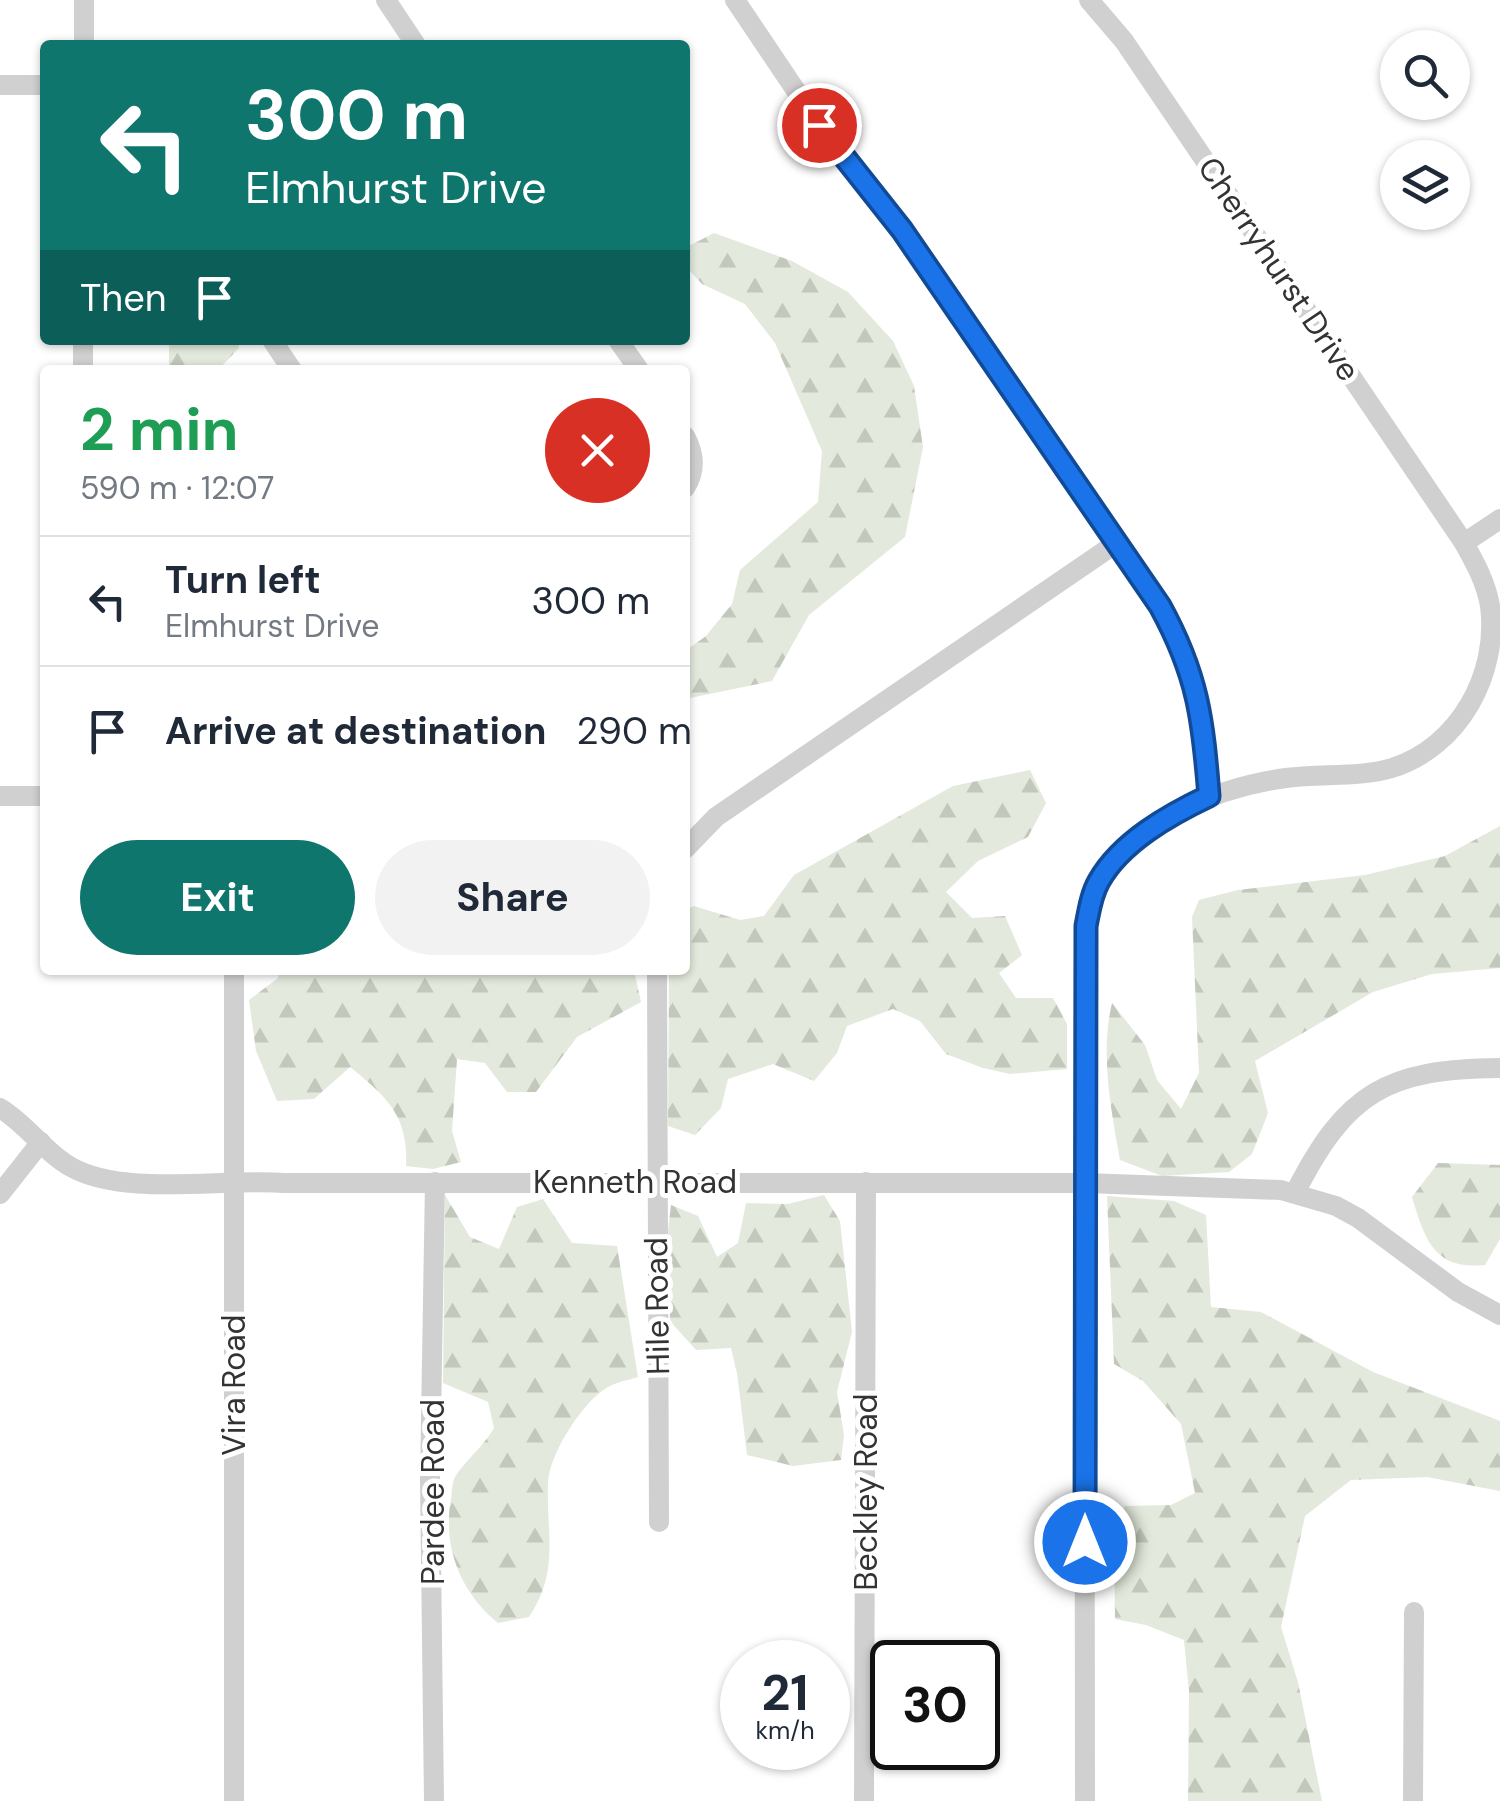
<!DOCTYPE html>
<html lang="en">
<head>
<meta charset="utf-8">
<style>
	body { margin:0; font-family:"DM Sans",sans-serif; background:#f2f2f3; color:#1f2937; height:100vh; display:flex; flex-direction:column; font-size:38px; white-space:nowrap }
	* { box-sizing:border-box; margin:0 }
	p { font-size:32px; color:#747a83 }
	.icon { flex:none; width:55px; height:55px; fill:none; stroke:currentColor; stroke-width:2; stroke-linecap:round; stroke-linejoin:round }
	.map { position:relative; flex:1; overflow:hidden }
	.sheet { position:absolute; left:40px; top:365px; width:650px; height:610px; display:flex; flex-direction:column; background:#fff; border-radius:10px; box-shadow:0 2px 8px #0004 }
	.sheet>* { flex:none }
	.banner { position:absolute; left:40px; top:40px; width:650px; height:305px; border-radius:10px; box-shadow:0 2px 8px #0004; background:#0f766e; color:#fff; overflow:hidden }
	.fabs { position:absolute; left:1380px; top:30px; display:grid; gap:20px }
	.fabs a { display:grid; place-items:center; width:90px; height:90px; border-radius:50%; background:#fff; box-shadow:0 2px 8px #0004; font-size:50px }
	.speed { position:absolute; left:720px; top:1640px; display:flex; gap:20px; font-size:50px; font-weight:700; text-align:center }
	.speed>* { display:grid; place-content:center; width:130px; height:130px; border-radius:50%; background:#fff; box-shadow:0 2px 8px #0004; line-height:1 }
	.speed small { font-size:25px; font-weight:400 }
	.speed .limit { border:5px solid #111; border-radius:15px; background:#fff; color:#111 }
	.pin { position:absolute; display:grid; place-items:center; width:85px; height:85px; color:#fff; margin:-42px; border:5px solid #fff; border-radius:50%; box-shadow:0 2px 10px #0007 }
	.me { position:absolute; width:110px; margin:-55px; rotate:0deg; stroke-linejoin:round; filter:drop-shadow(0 0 8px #0008) }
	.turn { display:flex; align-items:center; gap:35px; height:210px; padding:0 40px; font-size:45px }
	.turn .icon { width:130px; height:130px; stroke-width:2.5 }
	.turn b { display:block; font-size:70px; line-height:85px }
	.then { display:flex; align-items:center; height:95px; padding:0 40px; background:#0003; gap:20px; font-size:38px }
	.round { display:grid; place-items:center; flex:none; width:105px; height:105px; border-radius:52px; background:#f2f2f3 }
	.summary { display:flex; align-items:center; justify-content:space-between; height:170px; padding:0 40px }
	h1 { font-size:60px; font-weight:700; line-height:75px; color:#1e9e55 }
	.primary-button { display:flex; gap:20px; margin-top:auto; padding:20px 40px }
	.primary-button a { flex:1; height:115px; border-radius:60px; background:#0f766e; color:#fff; font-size:40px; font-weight:700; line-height:115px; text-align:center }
	.primary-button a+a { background:#f2f2f3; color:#1f2937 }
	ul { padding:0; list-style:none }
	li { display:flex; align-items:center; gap:30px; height:130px; padding:0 40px; border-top:2px solid #e0e1e3 }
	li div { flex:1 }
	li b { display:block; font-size:38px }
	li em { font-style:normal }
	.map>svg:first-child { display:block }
</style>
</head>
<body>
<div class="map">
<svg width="1500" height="1801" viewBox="0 0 1500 1801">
	<defs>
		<pattern id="forest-firs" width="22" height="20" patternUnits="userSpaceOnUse" patternTransform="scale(2.5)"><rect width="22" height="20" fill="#e3e9dc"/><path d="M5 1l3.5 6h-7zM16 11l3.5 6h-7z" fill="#c3c8bd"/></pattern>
	</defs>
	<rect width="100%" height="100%" fill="#fff"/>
	<g fill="url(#forest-firs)">
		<polygon points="714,233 792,261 848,292 893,341 914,386 923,447 905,537 809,615 772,681 685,699 685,651 706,636 732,604 740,570 818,502 822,451 775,343 745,304 702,284 685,266 685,248"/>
		<polygon points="174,340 238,340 239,348 218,370 169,370 169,346"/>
		<polygon points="1030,770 1046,803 1028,837 978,861 946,892 972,918 1005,916 1022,955 999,973 1016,998 1053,998 1067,1024 1067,1069 1010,1074 983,1068 946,1054 920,1021 893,1009 847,1026 837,1053 814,1081 773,1064 728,1079 721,1108 695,1135 668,1126 669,970 685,970 685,910 694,906 740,920 764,916 794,875 953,786"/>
		<path d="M1500 826V968L1432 974 1373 992 1255 1061 1268 1113 1252 1154 1229 1172 1162 1176 1120 1160C1111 1110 1100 1053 1112 1003L1145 1045 1157 1080 1181 1109 1199 1073 1192 917 1199 900 1238 890 1365 875 1445 856Z"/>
		<path d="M280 970H634L641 1002 577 1037 536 1092H507L485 1063 457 1059 452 1131 461 1162 433 1169 406 1166C409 1116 386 1096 350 1067L314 1099 277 1101 256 1051 249 1000 278 978Z"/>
		<path d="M1438 1163 1500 1165V1239L1485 1265C1434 1270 1425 1240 1412 1197Z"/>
		<path d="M445 1195 470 1237 499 1249 517 1207 543 1199 572 1243 617 1246 638 1377C628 1380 617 1382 608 1387 583 1401 549 1454 548 1483 546 1533 560 1571 529 1617L498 1623C461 1593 442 1547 451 1499 452 1493 452 1482 455 1477 464 1462 483 1447 494 1428L488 1402 443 1383Z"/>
		<polygon points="824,1195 840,1221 852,1332 837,1392 844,1435 841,1460 793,1466 747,1455 737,1373 731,1348 696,1350 670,1321 667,1239 671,1205 698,1216 717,1257 738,1243 746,1203 788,1204"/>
		<polygon points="1107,1196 1174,1201 1206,1215 1211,1307 1261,1312 1373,1372 1500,1421 1500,1491 1427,1477 1351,1480 1305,1516 1281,1627 1298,1682 1322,1801 1188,1801 1189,1691 1184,1640 1146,1625 1115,1619 1114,1532 1125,1506 1171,1505 1195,1493 1181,1424 1143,1381 1114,1364"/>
	</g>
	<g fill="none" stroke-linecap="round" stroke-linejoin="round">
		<g stroke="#d0d0d0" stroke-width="20">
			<polyline points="386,0 416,45"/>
			<path d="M735 0 819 125 902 230 1159 606C1198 674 1203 720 1209 796"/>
			<polyline points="84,45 84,0"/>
			<polyline points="0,85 45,85"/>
			<polyline points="83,340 83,370"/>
			<polyline points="272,340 292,370"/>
			<polyline points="618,340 639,370"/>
			<path d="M685 436C695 454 696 471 685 488"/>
			<polyline points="1464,543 1500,519"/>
			<polyline points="0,796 45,796"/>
			<polyline points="685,849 716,817 1115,544"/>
			<polyline points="657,970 659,1522"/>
			<path d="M0 1108C27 1124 44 1152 71 1167 124 1197 223 1178 284 1183H1085L1281 1190 1336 1206 1358 1218 1458 1292 1500 1315"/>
			<path d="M1295 1193C1346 1092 1387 1069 1500 1068"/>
			<polyline points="0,1194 41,1142"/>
			<polyline points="234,1801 234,970"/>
			<polyline points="434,1801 430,1479 435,1182"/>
			<polyline points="864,1801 866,1182"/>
			<path d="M1085 1801 1084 963C1086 936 1085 906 1099 882 1134 820 1220 787 1286 778 1321 773 1358 778 1392 768 1459 747 1499 674 1490 606 1486 582 1475 563 1464 543L1124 41 1089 0"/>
			<polyline points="1413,1801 1414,1612"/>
		</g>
	</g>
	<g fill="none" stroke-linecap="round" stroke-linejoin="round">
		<defs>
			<path id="route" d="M819 125 902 230 1160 606C1198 675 1203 720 1209 796 1169 815 1121 842 1099 881 1091 895 1089 911 1086 926L1085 1542"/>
		</defs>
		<use href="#route" stroke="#114b97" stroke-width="25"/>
		<use href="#route" stroke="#1a73e8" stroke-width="18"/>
	</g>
	<g text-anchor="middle" stroke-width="10" stroke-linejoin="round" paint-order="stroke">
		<g font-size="32" fill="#333" stroke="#fff">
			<text transform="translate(1279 269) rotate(56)" y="11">Cherryhurst Drive</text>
			<text x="635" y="1193">Kenneth Road</text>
			<text transform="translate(657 1306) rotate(-91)" y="11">Hile Road</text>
			<text transform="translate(234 1385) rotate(-90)" y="11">Vira Road</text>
			<text transform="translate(433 1492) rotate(-90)" y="11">Pardee Road</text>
			<text transform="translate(866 1492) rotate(-90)" y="11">Beckley Road</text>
		</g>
	</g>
</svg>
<div class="fabs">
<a><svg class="icon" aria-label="search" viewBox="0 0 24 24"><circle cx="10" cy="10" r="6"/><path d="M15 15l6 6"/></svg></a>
<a><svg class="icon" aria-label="layers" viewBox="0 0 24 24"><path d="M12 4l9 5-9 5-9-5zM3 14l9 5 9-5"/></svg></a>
</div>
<div class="speed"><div>21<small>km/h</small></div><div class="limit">30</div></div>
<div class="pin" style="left:819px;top:125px;background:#d93025"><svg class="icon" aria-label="arrive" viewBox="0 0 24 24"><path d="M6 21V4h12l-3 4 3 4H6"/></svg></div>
<svg class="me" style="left:1085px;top:1542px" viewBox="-20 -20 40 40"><circle r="17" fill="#1a73e8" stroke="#fff" stroke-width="3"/><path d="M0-11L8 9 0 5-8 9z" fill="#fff"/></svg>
<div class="banner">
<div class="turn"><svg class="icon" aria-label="left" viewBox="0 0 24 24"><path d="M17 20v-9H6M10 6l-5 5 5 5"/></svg><div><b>300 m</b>Elmhurst Drive</div></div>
<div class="then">Then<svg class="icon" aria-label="arrive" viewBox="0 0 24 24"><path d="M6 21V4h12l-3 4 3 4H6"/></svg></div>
</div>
<section class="sheet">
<div class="summary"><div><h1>2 min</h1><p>590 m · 12:07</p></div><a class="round" style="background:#d93025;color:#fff"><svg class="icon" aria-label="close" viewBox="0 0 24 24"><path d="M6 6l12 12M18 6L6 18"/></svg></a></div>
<ul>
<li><svg class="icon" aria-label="left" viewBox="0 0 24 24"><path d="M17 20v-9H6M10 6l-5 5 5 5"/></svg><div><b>Turn left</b><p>Elmhurst Drive</p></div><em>300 m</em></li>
<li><svg class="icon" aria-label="arrive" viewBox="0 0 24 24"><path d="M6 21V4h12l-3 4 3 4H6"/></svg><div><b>Arrive at destination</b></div><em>290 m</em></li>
</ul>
<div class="primary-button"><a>Exit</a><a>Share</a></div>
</section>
</div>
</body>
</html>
